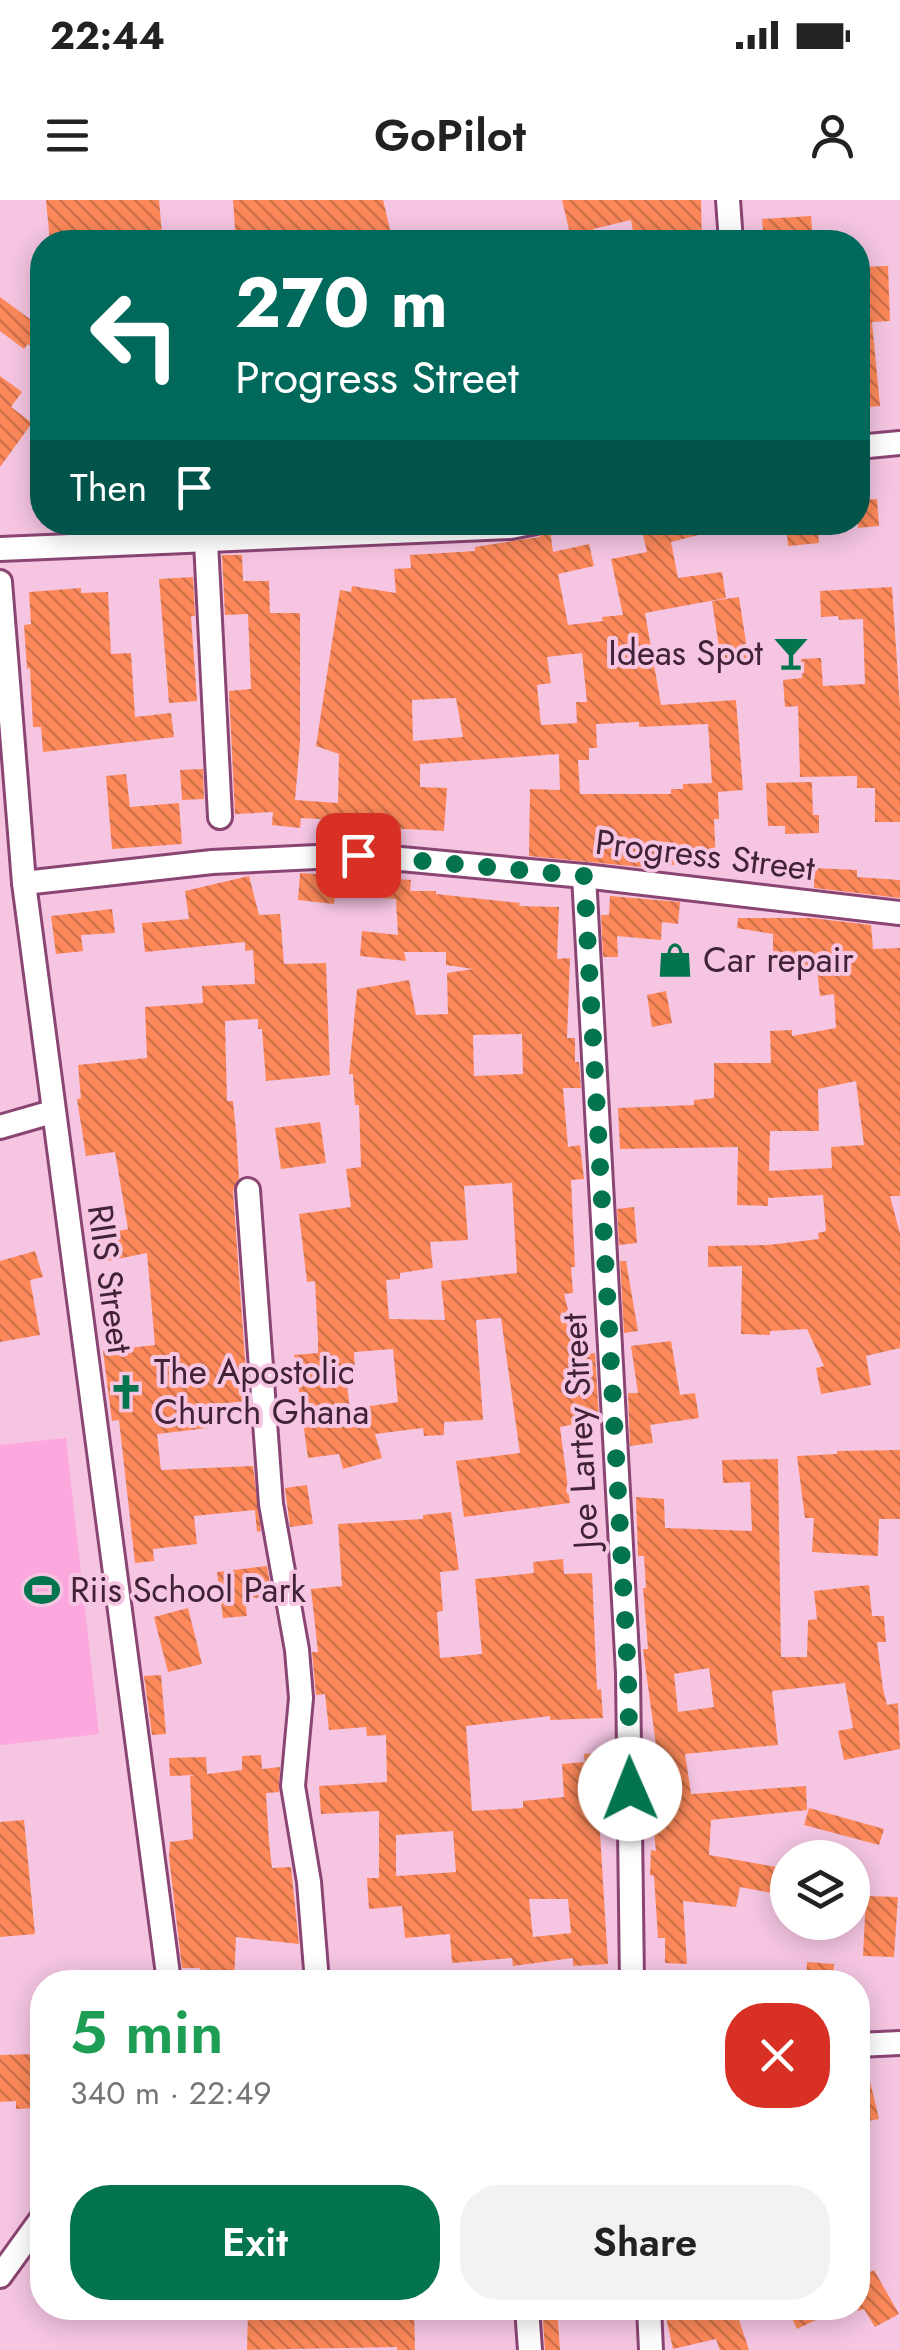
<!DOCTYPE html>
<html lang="en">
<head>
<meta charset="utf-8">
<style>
	body { margin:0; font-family:Jost,sans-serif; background:#f2f2f2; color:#222; height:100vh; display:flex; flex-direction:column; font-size:38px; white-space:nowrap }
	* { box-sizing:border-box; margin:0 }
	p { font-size:32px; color:#767676 }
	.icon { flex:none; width:55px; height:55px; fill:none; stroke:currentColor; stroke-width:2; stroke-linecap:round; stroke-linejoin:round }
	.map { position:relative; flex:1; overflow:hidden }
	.drawer { position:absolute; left:30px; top:1770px; width:840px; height:350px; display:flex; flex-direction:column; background:#fff; border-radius:40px; box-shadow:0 5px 25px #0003 }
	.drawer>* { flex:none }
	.top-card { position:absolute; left:30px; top:30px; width:840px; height:305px; border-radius:40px; box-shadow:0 5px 25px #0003; background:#00695c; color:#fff; overflow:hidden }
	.buttons { position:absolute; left:770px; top:1640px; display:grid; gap:20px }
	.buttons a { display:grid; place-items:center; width:100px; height:100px; border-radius:50%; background:#fff; box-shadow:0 5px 25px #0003; font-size:50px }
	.pin { position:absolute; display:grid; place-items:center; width:85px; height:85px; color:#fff; margin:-42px; border-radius:20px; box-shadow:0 5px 15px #0006 }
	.me { position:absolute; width:110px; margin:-55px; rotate:359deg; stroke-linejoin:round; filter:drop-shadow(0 0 8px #0008) }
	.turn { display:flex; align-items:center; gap:35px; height:210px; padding:0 40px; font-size:45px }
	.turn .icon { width:130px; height:130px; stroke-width:2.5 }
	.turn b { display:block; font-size:70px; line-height:85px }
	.then { display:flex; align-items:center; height:95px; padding:0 40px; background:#0003; gap:20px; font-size:38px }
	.round { display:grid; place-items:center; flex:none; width:105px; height:105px; border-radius:40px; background:#f2f2f2 }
	.overview { display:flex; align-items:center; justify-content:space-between; height:170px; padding:0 40px }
	h1 { font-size:60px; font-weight:600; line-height:75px; color:#1e9e55 }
	.button { display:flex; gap:20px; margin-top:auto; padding:20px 40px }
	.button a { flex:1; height:115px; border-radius:40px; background:#03744e; color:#fff; font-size:40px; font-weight:600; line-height:115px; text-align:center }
	.button a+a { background:#f2f2f2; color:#222 }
	.status { display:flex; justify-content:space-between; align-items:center; height:70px; padding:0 50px; background:#fff; direction:ltr }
	.status svg { height:28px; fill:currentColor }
	header { display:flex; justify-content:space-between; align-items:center; height:130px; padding:0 40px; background:#fff; font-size:45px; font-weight:600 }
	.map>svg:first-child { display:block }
</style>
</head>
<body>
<div class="status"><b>22:44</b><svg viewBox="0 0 49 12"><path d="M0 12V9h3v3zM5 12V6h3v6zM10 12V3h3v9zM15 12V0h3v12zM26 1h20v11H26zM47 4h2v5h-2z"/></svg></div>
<header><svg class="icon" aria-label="menu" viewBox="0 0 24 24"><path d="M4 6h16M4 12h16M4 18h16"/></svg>GoPilot<svg class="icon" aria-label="person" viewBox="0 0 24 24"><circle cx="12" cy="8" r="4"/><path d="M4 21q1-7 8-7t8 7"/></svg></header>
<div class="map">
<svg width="900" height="2150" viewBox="0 0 900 2150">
	<defs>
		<pattern id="building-back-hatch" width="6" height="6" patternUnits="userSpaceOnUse" patternTransform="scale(2.5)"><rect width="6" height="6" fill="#fd895a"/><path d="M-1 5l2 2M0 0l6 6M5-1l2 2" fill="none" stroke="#ce704b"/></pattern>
	</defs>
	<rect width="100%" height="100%" fill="#f5c5e2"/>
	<polygon fill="#fca7dd" points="66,1238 99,1534 0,1545 0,1245"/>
	<g fill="url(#building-back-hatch)" fill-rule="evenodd">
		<polygon points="46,0 159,0 162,34 50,42"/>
		<polygon points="233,0 383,0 393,42 308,42 308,38 236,42"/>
		<polygon points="562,0 701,0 702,42 676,42 676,31 634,38 631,20 593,29 596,42 572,42"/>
		<polygon points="811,16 813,42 764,42 762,19"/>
		<polygon points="888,66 890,121 872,122 880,206 858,208 858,67"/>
		<polygon points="0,97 42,128 42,155 28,144 24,149 0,131"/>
		<polygon points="0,176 22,192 11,207 32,223 0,267"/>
		<polygon points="877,299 879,326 858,328 858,300"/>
		<path d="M640 322H721L722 329 671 342 678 378 722 372 726 398 645 413 661 505 736 500 743 590 718 592 719 619H714L716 662 640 667 529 656 530 589 560 590 559 554 420 564V587L447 588 444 631 368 627V622L301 618 300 628 272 625 273 612 235 614 229 491 251 489 248 414 225 415 222 355H242L243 381H269L270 413H300V542L295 600 338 603 339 554 316 546 340 390 351 392 352 386 396 393 394 369 411 368 410 355 475 351V347L539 337 550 329 553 352 589 344 594 366 558 374 568 425 603 421 602 417 623 415 611 359 647 352ZM582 453 587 502H576L577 523 541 525 537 485 551 483 547 457ZM456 498 463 537 413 541 412 500ZM639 522V527L708 524 712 583 683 584V589H671V594H580L578 560H589V548H597L596 524Z"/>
		<polygon points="786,322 817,322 819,343 788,346"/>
		<polygon points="193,377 195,416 191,416 197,501 169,503 159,379"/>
		<polygon points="892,387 900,508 900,622 875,622 875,588 857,588 857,576 800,577 798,506 785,507 783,480 802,478 801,459 821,458 823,486 865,484 863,419 839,420 838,416 821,417 820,391"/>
		<polygon points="81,388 81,393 108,392 111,454 131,453 135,517 171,513 174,537 43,552 41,527 33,527 30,468 27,469 24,425 31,424 29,392"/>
		<polygon points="739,397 749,462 722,466 712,401"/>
		<polygon points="203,569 204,599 182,600 180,570"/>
		<polygon points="126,574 130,607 179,603 182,644 112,649 106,576"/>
		<polygon points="812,582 813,615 819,615 819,633 785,634 785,626 768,626 766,583"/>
		<polygon points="814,668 857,670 857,677 900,680 900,698 814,688"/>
		<path d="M300 673 411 680 410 691H436V694L520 703 519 706 559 707 557 759 570 758 567 838H575V862H579L581 888H563L568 947 580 945 584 979 571 980 575 1067H571L573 1093 564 1094 579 1154 595 1153 599 1219 560 1227 570 1303 464 1317 456 1261 520 1253 501 1118 476 1120 483 1220 444 1222V1235L424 1236 423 1228 375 1234 382 1258 343 1269 339 1254 308 1258 294 1155 318 1153V1139L315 1081 307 1082 299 1014 351 1007 346 969 361 967 359 905H355L353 874H349L357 789 409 780 416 815 448 814 447 773 473 769 446 765V752H404L406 761 360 756 362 731 398 735 396 699 335 694 334 704 298 700ZM522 834 523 874 474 876 473 835ZM512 983 517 1073 441 1081 445 1120 389 1119 386 1080 400 1079V1073L433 1068 430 1042 468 1040 464 986ZM393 1149 398 1202 350 1209 345 1169 355 1168 354 1152Z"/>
		<polygon points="249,676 259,715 280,714 284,764 326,763 330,875 266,881 262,829 258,829 258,819 225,821 227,901 233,901 236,931 239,978 233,991 248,1201 206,1205 208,1228 157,1234 161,1270 253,1266 261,1331 257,1332 255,1310 194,1316 197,1344 153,1349 154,1361 135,1363 119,1220 112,1221 103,1151 155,1145 147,1053 98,1063 93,1037 128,1029 115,952 86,956 77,899 81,898 78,865 147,858 145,807 203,803 202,786 255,784 253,750 245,751 245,742 145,752 142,723 189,719 185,691"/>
		<polygon points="610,696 680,702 678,724 662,722 661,740 617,736 618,757 603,757 601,715 609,715"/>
		<polygon points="112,709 115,733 81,735 83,751 56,754 51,716"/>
		<path d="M738 718H812L871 725 873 749 900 748V996H890L900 1034V1148L866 1156 871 1185 821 1194 816 1168 824 1166 807 1129 770 1131V1135L741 1134 742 1066 708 1067V1046L768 1045 819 1039 818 1033 826 1031 823 995 768 998V1006L737 1005 738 947 620 949 618 908 694 905V900L714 898V863H771L770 831 792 830V836L836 828 834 794 820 796 817 769H773V734L737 728ZM856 881 864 945 831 947 832 968 769 971 770 931H819L818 889Z"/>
		<polygon points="666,791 672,823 652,827 647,795"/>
		<polygon points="320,922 326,963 281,969 275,928"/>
		<polygon points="634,1007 637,1043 619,1045 617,1009"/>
		<polygon points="35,1051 43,1077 30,1080 40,1135 0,1142 0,1061"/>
		<polygon points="620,1061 626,1061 638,1131 624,1133"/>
		<polygon points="671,1141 680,1195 695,1193 699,1218 650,1225 653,1243 630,1246 628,1193 638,1193 631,1146"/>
		<polygon points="900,1250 900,1319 879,1319 878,1356 812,1352 814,1318 805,1318 797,1256 837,1254 837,1251"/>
		<path d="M778 1259 781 1457H807L808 1420 817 1419 814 1391 869 1385 872 1416H884L886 1442H877L883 1489 887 1505 898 1503 900 1549 844 1560 838 1531 853 1528 845 1483 772 1491 778 1545 685 1554 691 1594 806 1586 807 1610 711 1620 709 1655 788 1669V1696L740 1687 736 1707 683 1701 687 1764 665 1763V1738H658L654 1676 650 1675 651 1650 656 1651 645 1546 656 1545 643 1449H648L643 1388H646L644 1356H638L636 1297 664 1299 665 1328 752 1331 750 1282 723 1283 722 1260ZM709 1468 714 1507 678 1512 674 1474Z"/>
		<polygon points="307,1285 313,1324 290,1327 285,1288"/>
		<path d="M451 1312 459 1370 440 1372 443 1411 437 1412 440 1458 482 1454 475 1379 534 1373 533 1362 563 1359 564 1374 592 1373 597 1490 601 1489 603 1518 550 1520V1516L466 1526 472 1611 523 1608V1601L564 1597 562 1564 585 1562 584 1554 602 1553 605 1583H597L608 1764 573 1766V1758L513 1766 512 1758 452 1763 450 1734 405 1738 402 1706 369 1709 367 1678H379V1611L321 1614 319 1586 387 1582 386 1535 367 1536 366 1527 329 1530 325 1494 316 1495 312 1452H318L311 1389 342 1386 338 1324 423 1319V1315ZM453 1631 456 1672 396 1676V1635ZM529 1699H568L571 1733 533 1737Z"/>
		<polygon points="267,1366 272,1396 245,1399 247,1416 223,1418 217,1372"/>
		<polygon points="188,1408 202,1464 168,1472 154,1417"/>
		<polygon points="161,1475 166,1534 152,1535 144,1476"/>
		<polygon points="261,1555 262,1569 280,1567 279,1592 266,1593 269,1642 272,1668 291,1667 299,1744 236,1737 234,1782 199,1782 200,1768 182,1768 169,1657 170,1642 193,1639 190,1576 196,1575 170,1576 169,1558 206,1557 207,1574 242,1570 242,1556"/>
		<polygon points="809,1608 884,1629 879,1645 804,1625"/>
		<polygon points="24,1620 35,1734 0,1737 0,1622"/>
		<polygon points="866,1696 898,1697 894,1757 863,1756"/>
		<polygon points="807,1762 834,1764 833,1782 806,1782"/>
		<polygon points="35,1854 37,1908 16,1909 16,1901 0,1902 0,1855"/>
		<polygon points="858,1860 865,1860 879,1919 858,1923"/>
		<polygon points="874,2070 899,2114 875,2127 864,2109 858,2111 858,2079"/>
		<polygon points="248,2108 414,2108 415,2150 397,2150 397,2147 247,2150"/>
		<polygon points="542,2108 557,2108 560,2150 545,2150"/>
		<polygon points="664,2108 735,2108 749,2150 720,2150 716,2139 673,2149"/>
		<polygon points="787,2108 841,2108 797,2129"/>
	</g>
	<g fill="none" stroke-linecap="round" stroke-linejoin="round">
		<defs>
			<g id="minor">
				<polyline points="728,0 731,42"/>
				<polyline points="858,247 900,243"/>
				<polyline points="206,342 220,617"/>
				<polyline points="0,349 511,327 536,322"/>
				<polyline points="0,382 24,683 169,1782"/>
				<polyline points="584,676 628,1473 632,1782"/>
				<polyline points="24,683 212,662 358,655 584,676 900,713"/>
				<polyline points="0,927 52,912"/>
				<polyline points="248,990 271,1304 297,1450 301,1498 293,1586 309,1682 317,1782"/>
				<polyline points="858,1845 900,1843"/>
				<polyline points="0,2076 42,2018"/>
				<polyline points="527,2108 530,2150"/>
				<polyline points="649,2108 651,2150"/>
			</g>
		</defs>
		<use href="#minor" stroke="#8a4573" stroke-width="28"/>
		<use href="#minor" stroke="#fff" stroke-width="22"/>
	</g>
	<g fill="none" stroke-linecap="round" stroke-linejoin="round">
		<polyline stroke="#03744e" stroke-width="18" stroke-dasharray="0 32.4" points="358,655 584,676 628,1473 630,1589"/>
	</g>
	<defs>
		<symbol id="bar-bare" viewBox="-9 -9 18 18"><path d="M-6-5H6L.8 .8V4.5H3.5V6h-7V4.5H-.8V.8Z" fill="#03744e" stroke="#f5c5e2" stroke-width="2.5" paint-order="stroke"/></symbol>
		<symbol id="shop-bare" viewBox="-9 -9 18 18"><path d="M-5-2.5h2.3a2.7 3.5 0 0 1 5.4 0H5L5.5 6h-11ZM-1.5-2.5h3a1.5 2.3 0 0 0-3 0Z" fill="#03744e" stroke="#f5c5e2" stroke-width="2.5" paint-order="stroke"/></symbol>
		<symbol id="church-bare" viewBox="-9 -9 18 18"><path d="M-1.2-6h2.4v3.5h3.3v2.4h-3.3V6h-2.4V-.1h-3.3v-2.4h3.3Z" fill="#03744e" stroke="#f5c5e2" stroke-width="2.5" paint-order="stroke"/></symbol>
		<symbol id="stadium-bare" viewBox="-9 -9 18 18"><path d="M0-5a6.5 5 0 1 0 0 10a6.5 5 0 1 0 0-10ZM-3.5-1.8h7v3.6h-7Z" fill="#03744e" stroke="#f5c5e2" stroke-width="2.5" paint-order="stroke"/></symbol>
	</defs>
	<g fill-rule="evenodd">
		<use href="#bar-bare" x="766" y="428" width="50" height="50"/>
		<use href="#shop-bare" x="650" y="735" width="50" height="50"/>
		<use href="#church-bare" x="101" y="1167" width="50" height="50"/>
		<use href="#stadium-bare" x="17" y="1365" width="50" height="50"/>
	</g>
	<g text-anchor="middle" stroke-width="8" stroke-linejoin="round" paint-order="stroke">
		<g font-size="35" fill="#412236" stroke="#f5c5e2" text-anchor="start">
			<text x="763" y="465" text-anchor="end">Ideas Spot</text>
			<text x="703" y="772">Car repair</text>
			<text x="154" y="1184">The Apostolic<tspan x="154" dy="40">Church Ghana</tspan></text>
			<text x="70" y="1402">Riis School Park</text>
		</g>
		<g font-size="35" fill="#412236" stroke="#f5c5e2">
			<text transform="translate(705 655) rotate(7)" y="12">Progress Street</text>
			<text transform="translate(110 1079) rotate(82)" y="12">RIIS Street</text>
			<text transform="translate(580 1231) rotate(-93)" y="12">Joe Lartey Street</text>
		</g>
	</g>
</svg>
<div class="buttons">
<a><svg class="icon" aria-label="layers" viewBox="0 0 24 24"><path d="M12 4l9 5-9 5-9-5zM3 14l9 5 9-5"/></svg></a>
</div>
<div class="pin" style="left:358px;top:655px;background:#d93025"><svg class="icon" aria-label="arrive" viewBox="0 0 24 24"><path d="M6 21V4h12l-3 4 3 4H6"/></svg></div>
<svg class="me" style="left:630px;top:1589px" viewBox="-20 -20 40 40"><circle r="19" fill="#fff"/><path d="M0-13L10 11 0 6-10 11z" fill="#03744e"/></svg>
<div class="top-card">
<div class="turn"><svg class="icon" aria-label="left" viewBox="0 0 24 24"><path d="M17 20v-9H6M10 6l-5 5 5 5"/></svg><div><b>270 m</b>Progress Street</div></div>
<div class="then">Then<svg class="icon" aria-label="arrive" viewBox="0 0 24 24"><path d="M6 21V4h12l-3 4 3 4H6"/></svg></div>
</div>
<section class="drawer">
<div class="overview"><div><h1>5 min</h1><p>340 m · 22:49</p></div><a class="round" style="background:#d93025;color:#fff"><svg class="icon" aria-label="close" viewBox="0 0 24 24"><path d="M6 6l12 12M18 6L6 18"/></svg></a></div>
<div class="button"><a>Exit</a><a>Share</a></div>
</section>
</div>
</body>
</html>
